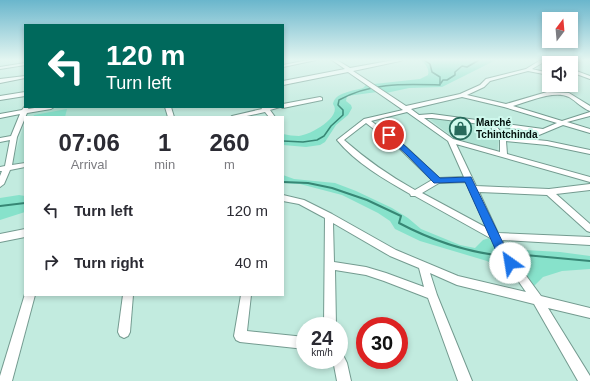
<!DOCTYPE html>
<html lang="en">
<head>
<meta charset="utf-8">
<style>
	body { margin:0; font-family:Helvetica,sans-serif; background:#f2f2f3; color:#2b2b33; height:100vh; display:flex; flex-direction:column; font-size:15px; white-space:nowrap }
	* { box-sizing:border-box; margin:0 }
	p { font-size:13px; color:#7c7c81 }
	.icon { flex:none; width:22px; height:22px; fill:none; stroke:currentColor; stroke-width:2; stroke-linecap:round; stroke-linejoin:round }
	.map { position:relative; flex:1; overflow:hidden }
	.sheet { position:absolute; left:24px; top:116px; width:260px; height:180px; display:flex; flex-direction:column; background:#fff; border-radius:0px; box-shadow:0 2px 6px #0003 }
	.sheet>* { flex:none }
	.top-card { position:absolute; left:24px; top:24px; width:260px; height:84px; border-radius:0px; box-shadow:0 2px 6px #0003; background:#00695c; color:#fff; overflow:hidden }
	.needle { width:26px; rotate:16deg }
	.controls { position:absolute; left:542px; top:12px; display:grid; gap:8px }
	.controls a { display:grid; place-items:center; width:36px; height:36px; border-radius:0px; background:#fff; box-shadow:0 2px 6px #0003; font-size:20px }
	.speed { position:absolute; left:296px; top:317px; display:flex; gap:8px; font-size:20px; font-weight:700; text-align:center }
	.speed>* { display:grid; place-content:center; width:52px; height:52px; border-radius:50%; background:#fff; box-shadow:0 2px 6px #0003; line-height:1 }
	.speed small { font-size:10px; font-weight:400 }
	.speed .limit { border:6px solid #d22; background:#fff; color:#111 }
	.pin { position:absolute; display:grid; place-items:center; width:34px; height:34px; color:#fff; margin:-17px; border:2px solid #fff; border-radius:50%; box-shadow:0 1px 4px #0007 }
	.me { position:absolute; width:44px; margin:-22px; rotate:328deg; stroke-linejoin:round; filter:drop-shadow(0 0 3px #0008) }
	.turn { display:flex; align-items:center; gap:14px; height:84px; padding:0 16px; font-size:18px }
	.turn .icon { width:52px; height:52px; stroke-width:2.5 }
	.turn b { display:block; font-size:28px; line-height:34px }
	.eta { display:flex; justify-content:space-evenly; align-items:center; height:68px; text-align:center }
	.eta b { font-size:24px; font-weight:700; line-height:28px }
	ul { padding:0; list-style:none }
	li { display:flex; align-items:center; gap:12px; height:52px; padding:0 16px }
	li div { flex:1 }
	li b { display:block; font-size:15px }
	li em { font-style:normal }
	.map>svg:first-child { display:block }
</style>
</head>
<body>
<div class="map">
<svg width="590" height="381" viewBox="0 0 590 381">
	<rect width="100%" height="100%" fill="#c2ebdf"/>
	<g fill="#b0e3d4">
		<polygon points="63,107 165,107 168,117 26,117 28,113"/>
		<polygon points="433,117 489,123 499,139 497,152 454,138 428,118"/>
		<polygon points="25,121 25,162 12,164"/>
	</g>
	<g fill="#87e2cb">
		<path d="M420 60H496L442 87 409 88 386 93 374 84 420 79 428 75C430 69 425 63 420 60Z"/>
		<path d="M366 85 377 92 347 96 346 101 351 105 352 108 348 115 336 125 325 142 320 145 306 147 283 145V134C288 135 294 136 299 136 310 135 343 117 333 104 335 92 354 91 363 88Z"/>
		<polygon points="67,109 65,117 33,117 34,115"/>
		<polygon points="283,175 294,179 335,183 356,191 392,208 408,218 421,229 460,245 475,248 483,240 489,238 511,272 509,274 487,261 420,241 395,229 390,221 378,213 342,195 300,184 283,183"/>
		<polygon points="19,195 25,196 25,212 0,220 0,198"/>
		<polygon points="506,249 560,252 590,256 590,269 562,271 543,277 533,287"/>
	</g>
	<g fill="none" stroke-linecap="round" stroke-linejoin="round">
		<g stroke="#378775" stroke-width="1.5">
			<polyline points="441,83 443,80 447,80 455,75 455,72 462,66 467,67 479,60"/>
			<path d="M283 141 303 142 317 140 324 136 331 126 343 115V110L338 105 339 100C371 82 405 84 440 85V77L432 72 430 64 424 60"/>
		</g>
		<g stroke="#378775" stroke-width="2">
			<path d="M283 182 308 183 332 188 367 200 401 216 399 223C431 240 467 252 503 256"/>
			<polyline points="0,206 25,203"/>
			<polyline points="509,256 525,255 590,261"/>
		</g>
		<defs>
			<g id="minor">
				<polygon points="308,60 316,60 283,67 283,65"/>
				<path d="M332 60H337L350 68 394 60H402L400 61 353 71 406 106 460 94 480 85 486 79 526 69 539 61 550 60 558 62V63H542L532 69 549 73V75L528 71 490 81 484 87 467 95 506 104 547 92 569 93 590 106V111C582 108 576 101 569 97 553 90 528 102 513 106L562 121 590 112V116L567 122 590 129V133L563 125 539 135 537 134V132L496 126 505 137 547 141 590 150V154L547 145 506 141 507 154 590 177V182L456 144 476 186 549 189 590 184V190L556 194 590 224V232L587 231 547 195 479 192 498 233 590 237V245L502 240 505 247 541 296 590 308V318L548 308 590 376V381H578L534 304 457 285 430 273 437 295 472 381H458L428 298 384 281 366 275 335 270 336 326H324L325 218 299 204 283 201V195L304 200 332 214 396 250 458 276 526 292 498 252 492 239 415 196H411L410 194C384 179 356 163 337 140L364 119 403 110 348 72 283 85V81L345 69ZM462 97 504 107 557 123 543 129 432 114 419 115 411 109ZM407 112 448 141 464 177 439 178 406 147 371 121ZM424 118H432L489 125 500 139V152L453 139ZM366 123 401 150 432 180 415 190C388 175 367 160 344 140ZM466 182 487 228 422 193 439 183ZM333 223 390 256 419 268 424 287 386 273 366 267 334 262Z"/>
				<polygon points="25,63 25,65 0,69 0,67"/>
				<polygon points="571,69 590,76 590,79 571,72"/>
				<polygon points="25,76 25,78 0,83 0,79"/>
				<polygon points="25,92 25,96 0,100 0,96"/>
				<polygon points="320,97 322,98 322,100 283,108 281,107 283,107 283,104"/>
				<polygon points="25,106 25,107 29,107 28,109 41,107 54,107 51,109 27,113 17,137 12,165 25,163 25,167 10,170 4,184 0,187 0,176 2,171 0,171 0,167 5,166 10,140 0,142 0,138 11,136 20,114 0,118 0,114 22,110"/>
				<polygon points="165,107 171,107 174,117 168,117"/>
				<polygon points="261,107 280,107 270,110 275,117 269,117 265,112 242,117 231,117 232,116 262,109"/>
				<polygon points="25,229 25,237 0,242 0,234"/>
				<polygon points="25,294 35,295 12,381 0,381 0,376"/>
				<polygon points="123,295 133,295 130,332 128,336 124,338 120,336 118,332"/>
				<polygon points="241,295 251,295 247,331 305,337 305,349 240,342 236,340 234,336"/>
				<polygon points="339,353 343,355 347,363 351,381 337,381 333,360 339,360"/>
			</g>
		</defs>
		<use href="#minor" stroke="#749b90" stroke-width="2"/>
		<use href="#minor" fill="#fff" fill-rule="evenodd"/>
	</g>
	<linearGradient id="sky" x2="0" y2="1"><stop stop-color="#6ab6cc"/><stop offset="0.53" stop-color="#e4f6f1"/><stop offset="1" stop-color="#e4f6f1" stop-opacity="0"/></linearGradient>
	<rect width="590" height="113" fill="url(#sky)"/>
	<polygon fill="#1a73e8" stroke="#114b97" points="386,133 391,133 440,178 471,177 505,247 515,263 514,266 510,268 506,266 497,253 465,182 434,183 407,155 386,136"/>
	<defs>
		<symbol id="shop-ring" viewBox="-11 -11 22 22"><circle r="9.5" fill="#cff9ed" stroke="#276a5b" stroke-width="1.5"/><path d="M-5-2.5h2.3a2.7 3.5 0 0 1 5.4 0H5L5.5 6h-11ZM-1.5-2.5h3a1.5 2.3 0 0 0-3 0Z" fill="#276a5b"/></symbol>
	</defs>
	<g fill-rule="evenodd">
		<use href="#shop-ring" x="448" y="116" width="25" height="25"/>
	</g>
	<g text-anchor="middle" stroke-width="4" stroke-linejoin="round" paint-order="stroke">
		<g font-size="10" font-weight="bold" fill="#03100c" stroke="#cff9ed" text-anchor="start">
			<text x="476" y="126">Marché<tspan x="476" dy="12">Tchintchinda</tspan></text>
		</g>
	</g>
</svg>
<div class="controls">
<a><svg class="needle" viewBox="-14 -14 28 28"><path d="M0-13l5 13h-10z" fill="#e53935"/><path d="M0 13l5-13h-10z" fill="#7c7c81"/></svg></a>
<a><svg class="icon" aria-label="sound" viewBox="0 0 24 24"><path d="M4 9h4l5-4v14l-5-4H4zM17 9q2 3 0 6"/></svg></a>
</div>
<div class="speed"><div>24<small>km/h</small></div><div class="limit">30</div></div>
<div class="pin" style="left:389px;top:135px;background:#d93025"><svg class="icon" aria-label="arrive" viewBox="0 0 24 24"><path d="M6 21V4h12l-3 4 3 4H6"/></svg></div>
<svg class="me" style="left:510px;top:263px" viewBox="-20 -20 40 40"><circle r="19" fill="#fff"/><path d="M0-13L10 11 0 6-10 11z" fill="#1a73e8"/></svg>
<div class="top-card">
<div class="turn"><svg class="icon" aria-label="left" viewBox="0 0 24 24"><path d="M17 20v-9H6M10 6l-5 5 5 5"/></svg><div><b>120 m</b>Turn left</div></div>
</div>
<section class="sheet">
<div class="eta">
<div><b>07:06</b><p>Arrival</p></div>
<div><b>1</b><p>min</p></div>
<div><b>260</b><p>m</p></div>
</div>
<ul>
<li><svg class="icon" aria-label="left" viewBox="0 0 24 24"><path d="M17 20v-9H6M10 6l-5 5 5 5"/></svg><div><b>Turn left</b></div><em>120 m</em></li>
<li><svg class="icon" aria-label="right" viewBox="0 0 24 24"><path d="M7 20v-9h11M14 6l5 5-5 5"/></svg><div><b>Turn right</b></div><em>40 m</em></li>
</ul>
</section>
</div>
</body>
</html>
